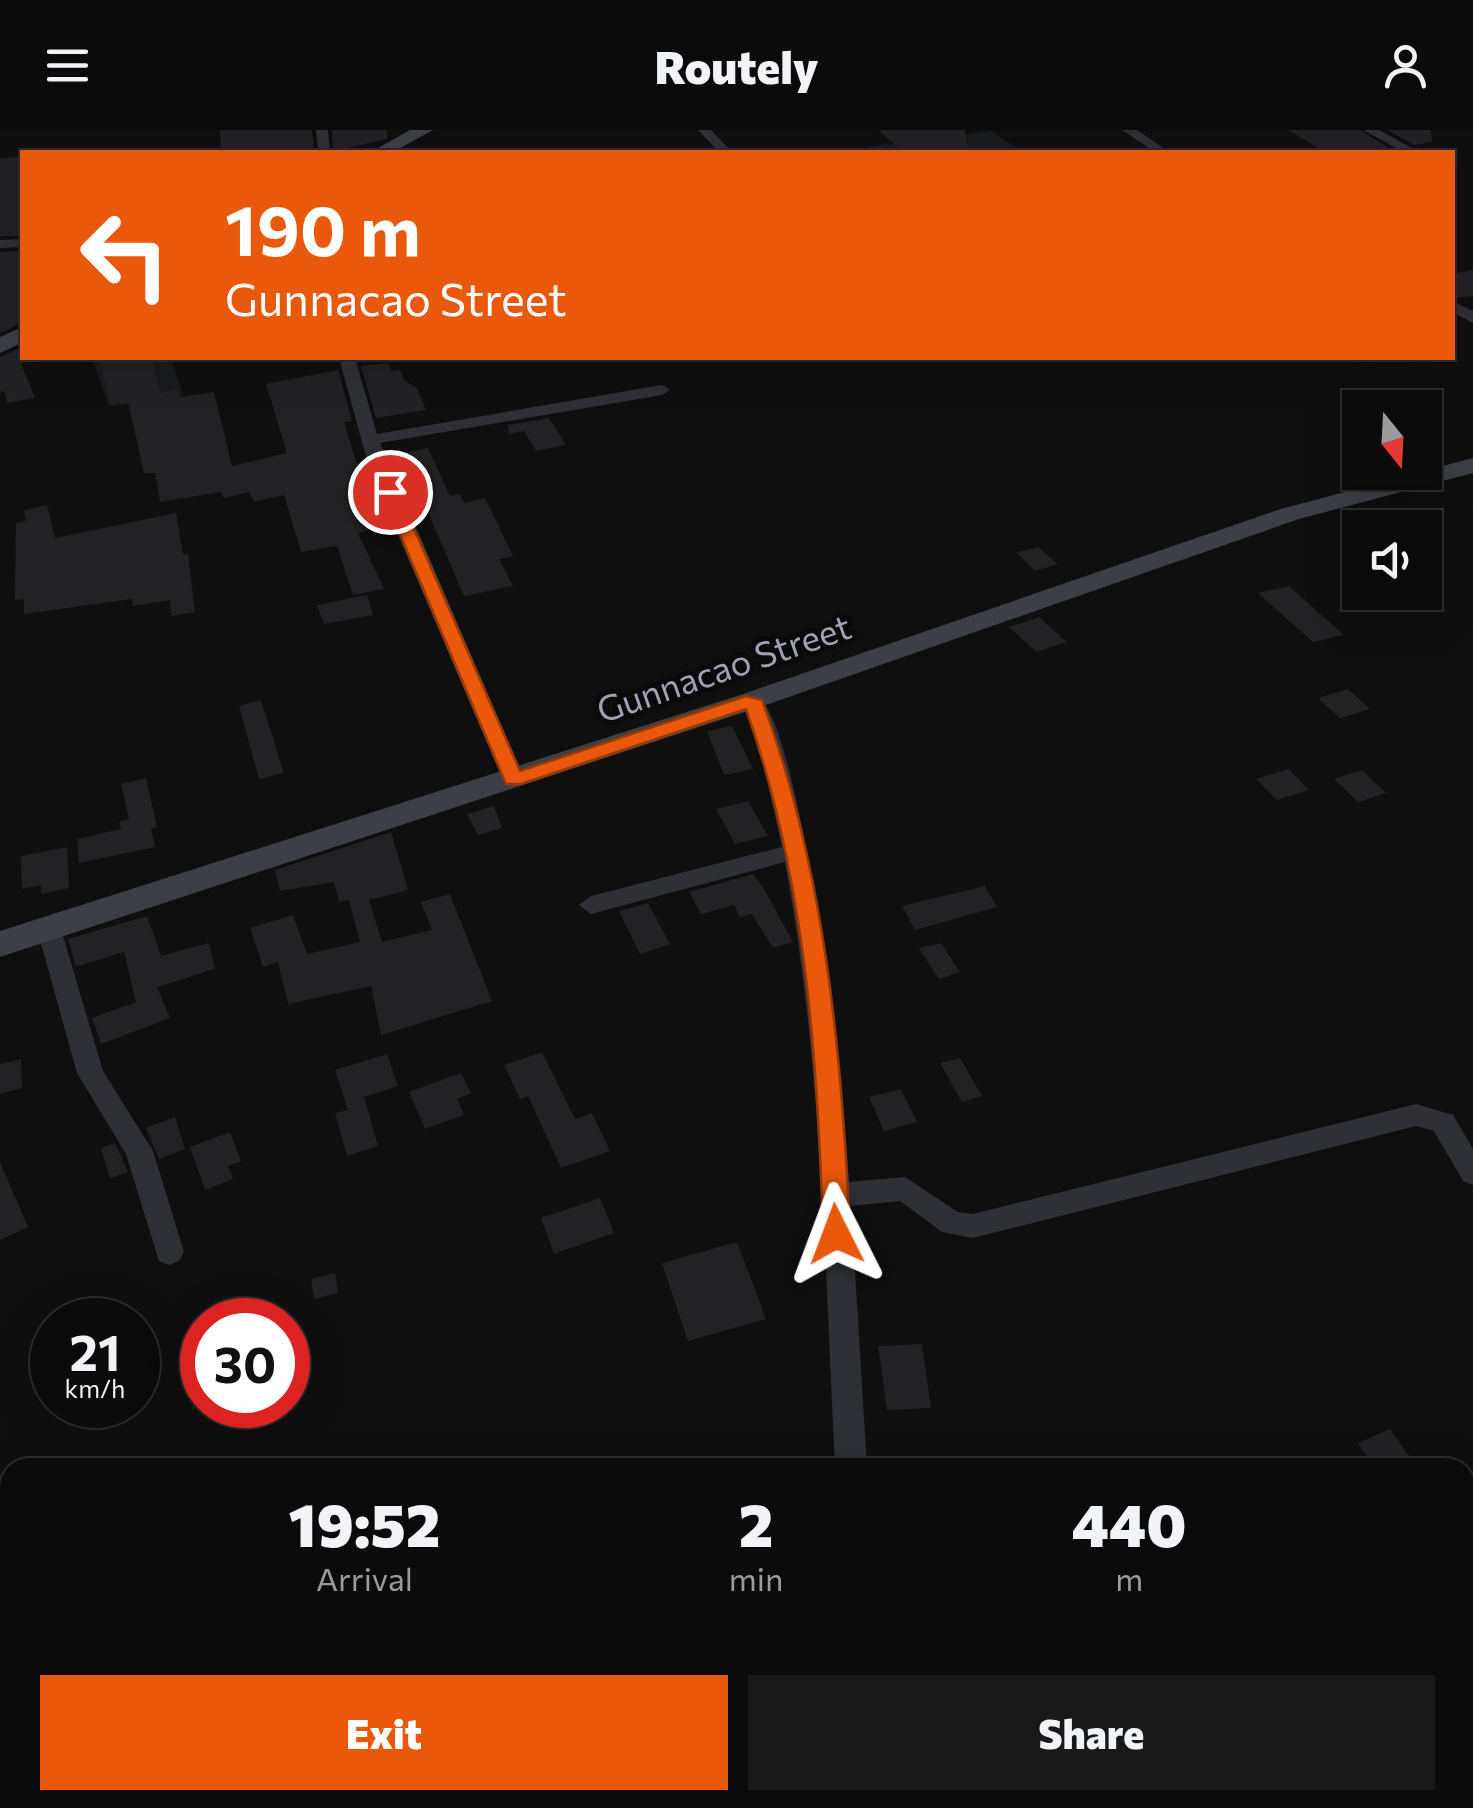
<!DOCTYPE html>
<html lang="en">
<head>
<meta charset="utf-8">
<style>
	body { margin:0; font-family:Commissioner,sans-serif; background:#19191a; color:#f1f3f6; height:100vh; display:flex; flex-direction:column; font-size:38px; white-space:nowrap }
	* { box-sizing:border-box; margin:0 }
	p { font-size:32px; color:#9a9b9d }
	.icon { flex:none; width:55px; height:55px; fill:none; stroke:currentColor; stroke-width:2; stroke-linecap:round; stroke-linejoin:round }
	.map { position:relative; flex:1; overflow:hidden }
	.details { position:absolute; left:0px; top:1328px; width:1475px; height:352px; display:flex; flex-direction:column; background:#0b0b0c; border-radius:30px 30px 0 0; box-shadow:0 10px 40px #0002,0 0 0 2px #2b2b2d }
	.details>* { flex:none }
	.top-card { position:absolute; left:20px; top:20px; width:1435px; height:210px; border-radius:0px; box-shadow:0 10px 40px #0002,0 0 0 2px #2b2b2d; background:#ea580c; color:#fff; overflow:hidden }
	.needle { width:65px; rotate:162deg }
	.controls { position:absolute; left:1342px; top:260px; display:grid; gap:20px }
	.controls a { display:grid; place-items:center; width:100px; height:100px; border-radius:0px; background:#0b0b0c; box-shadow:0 10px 40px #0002,0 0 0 2px #2b2b2d; font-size:50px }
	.speed { position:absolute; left:30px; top:1168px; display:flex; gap:20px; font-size:50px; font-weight:700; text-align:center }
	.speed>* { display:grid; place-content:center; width:130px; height:130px; border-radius:50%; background:#0b0b0c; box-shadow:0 10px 40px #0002,0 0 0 2px #2b2b2d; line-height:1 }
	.speed small { font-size:25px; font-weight:400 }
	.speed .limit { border:15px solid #d22; background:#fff; color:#111 }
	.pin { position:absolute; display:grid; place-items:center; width:85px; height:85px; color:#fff; margin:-42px; border:5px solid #fff; border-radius:50%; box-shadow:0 2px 10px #0007 }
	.me { position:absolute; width:110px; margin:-55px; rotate:357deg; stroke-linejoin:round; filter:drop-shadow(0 0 8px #0008) }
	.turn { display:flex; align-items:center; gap:35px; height:210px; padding:0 40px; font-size:45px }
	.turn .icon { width:130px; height:130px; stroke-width:2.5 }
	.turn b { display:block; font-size:70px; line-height:85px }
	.eta { display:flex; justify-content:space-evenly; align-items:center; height:170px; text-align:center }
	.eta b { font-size:60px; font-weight:800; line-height:70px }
	.action { display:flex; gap:20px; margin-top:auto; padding:20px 40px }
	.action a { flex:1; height:115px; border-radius:0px; background:#ea580c; color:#fff; font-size:40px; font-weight:800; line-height:115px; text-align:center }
	.action a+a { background:#19191a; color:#f1f3f6 }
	header { display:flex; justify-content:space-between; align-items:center; height:130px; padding:0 40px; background:#0b0b0c; font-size:45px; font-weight:800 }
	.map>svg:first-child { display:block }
</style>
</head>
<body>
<header><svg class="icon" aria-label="menu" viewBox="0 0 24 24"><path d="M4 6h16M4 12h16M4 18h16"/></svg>Routely<svg class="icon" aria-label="person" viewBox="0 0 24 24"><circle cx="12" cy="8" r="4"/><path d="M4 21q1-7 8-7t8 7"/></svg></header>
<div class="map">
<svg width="1473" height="1678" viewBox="0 0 1473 1678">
	<rect width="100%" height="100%" fill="#0f0f10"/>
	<g fill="#1a1b1d">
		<polygon points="992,1 1022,22 829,22"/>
		<polygon points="92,228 171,228 183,265 109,277"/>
	</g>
	<g fill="#222224">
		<polygon points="220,0 312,0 314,22 221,22"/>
		<polygon points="332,0 387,0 387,9 348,18 350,22 333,22"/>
		<polygon points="878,0 965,0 967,22 903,22"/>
		<polygon points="1288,0 1360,0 1390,19 1325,22"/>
		<polygon points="1387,0 1431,0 1432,12 1414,15"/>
		<polygon points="22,26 22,106 0,106 0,29"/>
		<polygon points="22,121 22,193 0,203 0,122"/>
		<polygon points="1473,140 1473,166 1452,168 1452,144"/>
		<polygon points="22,217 22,236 35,268 7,273 4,261 0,262 0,227"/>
		<polygon points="99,228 152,228 160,263 176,260 181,267 214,262 232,336 287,323 266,254 338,240 352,291 344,292 356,331 390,396 358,403 384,459 353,465 337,416 301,422 284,365 254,372 249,362 224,368 221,362 160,372 155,343 144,343 128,272 110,275"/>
		<polygon points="388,233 391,241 400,240 404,250 417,258 426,280 376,288 361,236"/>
		<polygon points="549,288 566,315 536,321 524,301 509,304 508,295"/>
		<polygon points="428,318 450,366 460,364 464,373 485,368 513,426 499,429 513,456 464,466 420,364 425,363 408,322"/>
		<polygon points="47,375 55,408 176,383 183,424 188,424 195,482 171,486 170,470 133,476 132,469 24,484 24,469 15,470 16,393 26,391 24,380"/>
		<polygon points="1038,417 1058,434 1035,441 1016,423"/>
		<polygon points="1289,456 1344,505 1313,512 1258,463"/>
		<polygon points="367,465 373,485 324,494 317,475"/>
		<polygon points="1039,487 1067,512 1036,522 1009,497"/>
		<polygon points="1348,559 1370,579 1340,588 1318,568"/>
		<polygon points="261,570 284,643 259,649 239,576"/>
		<polygon points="732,596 753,639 724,645 707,601"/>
		<polygon points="1288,639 1309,660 1277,670 1256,649"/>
		<polygon points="1362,640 1386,663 1358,672 1334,649"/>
		<polygon points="146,648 157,697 151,699 155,717 79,733 77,709 121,699 119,692 129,689 121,654"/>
		<polygon points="748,671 768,706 735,714 716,679"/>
		<polygon points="494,676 502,698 478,705 467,684"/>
		<polygon points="391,702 408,760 369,770 382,812 432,800 421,772 450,764 492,871 381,905 371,856 288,874 278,832 263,837 250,798 293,785 307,824 360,812 349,770 339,772 334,752 280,761 275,740"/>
		<polygon points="67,717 69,758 41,764 41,755 22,759 21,726"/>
		<polygon points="753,744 764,759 793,812 773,818 752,784 740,787 734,775 701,784 689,762"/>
		<polygon points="985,756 997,777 915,800 902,776"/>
		<polygon points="648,773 670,814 640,824 619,781"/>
		<polygon points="147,786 161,826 209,813 215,839 157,857 170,888 101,914 92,888 136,872 124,822 76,837 68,809"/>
		<polygon points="941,813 960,842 939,849 919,818"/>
		<polygon points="542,922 575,989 592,983 610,1021 561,1038 528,966 520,969 504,935"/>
		<polygon points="387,924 398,956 364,967 378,1016 347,1026 335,983 348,980 335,940"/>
		<polygon points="960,928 982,966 962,972 940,933"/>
		<polygon points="21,929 22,958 0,964 0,934"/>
		<polygon points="461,943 471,963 457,969 464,985 425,999 409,962"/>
		<polygon points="901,959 917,992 884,1001 869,967"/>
		<polygon points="175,987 185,1019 159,1029 146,998"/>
		<polygon points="230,1002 241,1031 228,1036 233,1049 205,1060 190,1017"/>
		<polygon points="115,1013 128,1042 110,1048 101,1018"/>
		<polygon points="0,1032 28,1097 0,1110"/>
		<polygon points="600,1068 614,1103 554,1124 541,1088"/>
		<polygon points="737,1112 766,1189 688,1211 662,1133"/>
		<polygon points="335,1143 338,1163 314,1169 311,1149"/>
		<polygon points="922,1214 931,1278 887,1280 878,1216"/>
		<polygon points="1390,1299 1409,1326 1375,1338 1358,1313"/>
	</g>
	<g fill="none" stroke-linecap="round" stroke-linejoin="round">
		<g fill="#2f3035" fill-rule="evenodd">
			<polygon points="316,0 328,0 330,22 318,22"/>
			<polygon points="698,0 711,0 732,22 719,22"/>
			<polygon points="1122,0 1137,0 1169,22 1155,22"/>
			<polygon points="1363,0 1379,0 1419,22 1404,22"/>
			<polygon points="22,109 22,117 0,118 0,110"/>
			<polygon points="1452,171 1473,181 1473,193 1452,182"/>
			<polygon points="339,228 355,228 377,304 662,255 670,260 662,265 380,313 525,650 522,655 506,655 503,650 369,337"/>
			<path d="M753 563C802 576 845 990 849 1052L905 1047 958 1082 973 1084 1416 974 1453 985 1473 1019V1055L1463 1051 1434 1001 1416 996 973 1108 942 1102 900 1071 851 1076 867 1338H835C825 1135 822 933 785 732L591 784 579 775 591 766 782 717 765 641 743 570Z"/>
			<polygon points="49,790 61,799 103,941 153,1021 184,1122 179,1131 169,1135 159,1131 126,1024 77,943 37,799"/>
			<polygon points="860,1670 898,1670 899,1678 861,1678"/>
			<polygon points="1010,1670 1048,1670 1050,1678 1012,1678"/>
		</g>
		<g fill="#3d3f46" fill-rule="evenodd">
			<polygon points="410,0 433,0 393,22 371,22"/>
			<polygon points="22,197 22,213 0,223 0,207"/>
			<polygon points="1473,328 1473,343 1299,389 763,576 0,827 0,801 743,564 1281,379"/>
		</g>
	</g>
	<path fill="#ea580c" stroke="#983908" stroke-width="2.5" d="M390 357 398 362 520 641 746 566 762 570C825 740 842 924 850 1104L846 1112H827L823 1104C818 928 805 746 746 579L521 654H506L382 362Z"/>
	<g text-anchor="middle" stroke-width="10" stroke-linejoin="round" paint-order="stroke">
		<g font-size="35" fill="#9ea3b3" stroke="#0a0a0b">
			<text transform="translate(724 539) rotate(-19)" y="12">Gunnacao Street</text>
		</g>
	</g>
</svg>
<div class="controls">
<a><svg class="needle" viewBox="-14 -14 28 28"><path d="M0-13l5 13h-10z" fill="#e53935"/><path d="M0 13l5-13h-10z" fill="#9a9b9d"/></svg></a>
<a><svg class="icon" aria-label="sound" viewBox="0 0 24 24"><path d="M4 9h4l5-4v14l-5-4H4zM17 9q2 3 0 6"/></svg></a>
</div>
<div class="speed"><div>21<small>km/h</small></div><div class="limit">30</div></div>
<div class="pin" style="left:390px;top:362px;background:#d93025"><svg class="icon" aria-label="arrive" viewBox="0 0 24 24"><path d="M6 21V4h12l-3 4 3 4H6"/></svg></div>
<svg class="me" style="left:836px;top:1104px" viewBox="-20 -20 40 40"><path d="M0-17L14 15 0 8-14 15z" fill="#ea580c" stroke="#fff" stroke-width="4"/></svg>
<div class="top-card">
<div class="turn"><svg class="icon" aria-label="left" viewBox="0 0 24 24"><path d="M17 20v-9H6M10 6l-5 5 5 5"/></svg><div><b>190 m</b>Gunnacao Street</div></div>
</div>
<section class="details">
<div class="eta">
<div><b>19:52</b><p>Arrival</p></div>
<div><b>2</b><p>min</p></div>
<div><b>440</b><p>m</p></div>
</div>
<div class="action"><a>Exit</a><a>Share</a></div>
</section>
</div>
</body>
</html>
